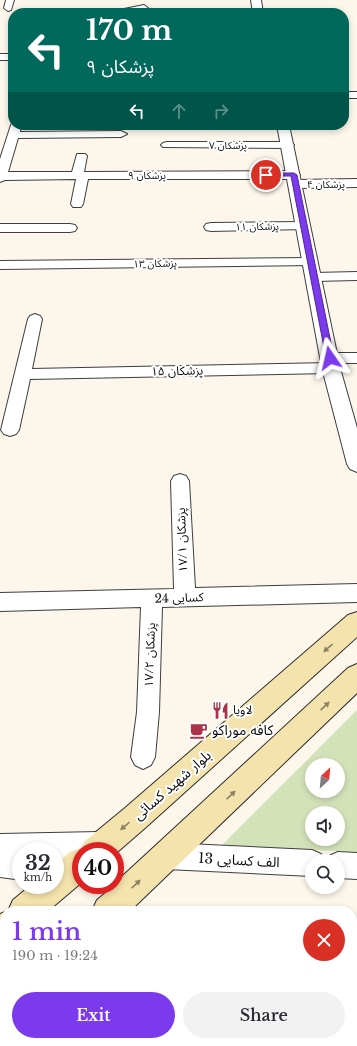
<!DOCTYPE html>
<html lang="en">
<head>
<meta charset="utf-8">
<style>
	body { margin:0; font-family:"Libre Baskerville","Noto Sans Arabic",serif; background:#f2f2f3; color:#2b2b33; height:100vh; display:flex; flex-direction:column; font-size:15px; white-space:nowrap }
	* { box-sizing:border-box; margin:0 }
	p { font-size:13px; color:#7c7c81 }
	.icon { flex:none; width:22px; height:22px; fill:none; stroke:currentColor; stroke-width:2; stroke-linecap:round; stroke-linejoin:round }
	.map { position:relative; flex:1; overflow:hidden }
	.drawer { position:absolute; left:0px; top:906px; width:357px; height:140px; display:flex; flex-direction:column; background:#fff; border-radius:16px 16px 0 0; box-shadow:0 2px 6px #0003 }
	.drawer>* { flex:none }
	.hud { position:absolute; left:8px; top:8px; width:341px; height:122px; border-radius:16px; box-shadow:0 2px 6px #0003; background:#00695c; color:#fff; overflow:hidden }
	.needle { width:26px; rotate:26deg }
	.fabs { position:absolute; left:305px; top:758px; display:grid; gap:8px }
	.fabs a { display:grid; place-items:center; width:40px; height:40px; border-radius:50%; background:#fff; box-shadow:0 2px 6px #0003; font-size:20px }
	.speed { position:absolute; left:12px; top:842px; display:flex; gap:8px; font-size:20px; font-weight:700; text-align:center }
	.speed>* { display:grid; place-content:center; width:52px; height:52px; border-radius:50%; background:#fff; box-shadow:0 2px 6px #0003; line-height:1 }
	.speed small { font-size:10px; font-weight:400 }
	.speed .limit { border:6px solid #d22; background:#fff; color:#111 }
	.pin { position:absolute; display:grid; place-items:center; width:34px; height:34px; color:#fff; margin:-17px; border:2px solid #fff; border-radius:50%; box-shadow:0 1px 4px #0007 }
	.me { position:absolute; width:44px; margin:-22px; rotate:349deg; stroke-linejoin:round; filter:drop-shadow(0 0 3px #0008) }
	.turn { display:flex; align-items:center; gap:14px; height:84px; padding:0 12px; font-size:18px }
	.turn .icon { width:52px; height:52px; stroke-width:2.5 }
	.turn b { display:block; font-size:28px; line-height:34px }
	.lanes { display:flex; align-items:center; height:38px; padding:0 12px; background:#0003; justify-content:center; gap:20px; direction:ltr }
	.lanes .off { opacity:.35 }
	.round { display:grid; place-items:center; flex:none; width:42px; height:42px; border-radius:21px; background:#f2f2f3 }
	.overview { display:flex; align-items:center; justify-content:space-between; height:68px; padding:0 12px }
	h1 { font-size:24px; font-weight:600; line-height:30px; color:#7c3aed }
	.cta { display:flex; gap:8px; margin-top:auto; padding:8px 12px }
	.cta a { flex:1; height:46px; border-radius:24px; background:#7c3aed; color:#fff; font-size:16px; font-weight:600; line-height:46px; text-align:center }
	.cta a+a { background:#f2f2f3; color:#2b2b33 }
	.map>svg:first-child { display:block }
</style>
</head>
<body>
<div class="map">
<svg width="357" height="1046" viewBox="0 0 357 1046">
	<rect width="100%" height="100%" fill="#fdf6eb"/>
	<polygon fill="#efe8ce" points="352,1012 357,1012 357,1046 109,1046 114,1041 352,1041"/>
	<path fill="#d4e2b9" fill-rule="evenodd" d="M357 710V852L221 846ZM312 765H338V791H312ZM312 813H338V839H312Z"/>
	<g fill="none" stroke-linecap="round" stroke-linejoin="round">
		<defs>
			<g id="minor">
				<polygon points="6,0 14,0 11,10 8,11 4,8"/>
				<polygon points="144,5 148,8 147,10 132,13 39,12 43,9 124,9"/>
				<rect x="0" y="54" width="13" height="6"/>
				<rect x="344" y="92" width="13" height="6"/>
				<polygon points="13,122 13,125 21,125 20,132 121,131 127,134 121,137 18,138 8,172 72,172 77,154 85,154 87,156 84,172 294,171 298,172 300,175 298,178 294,179 88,179 83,204 81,207 73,207 71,204 76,179 5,180 0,182 0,159 11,125"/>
				<polygon points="167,142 288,142 292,143 294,145 292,147 288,148 163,147 161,145 163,143"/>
				<polygon points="357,179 357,187 296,188 292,187 290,184 292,181 296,180"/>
				<polygon points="304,222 309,223 310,226 309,229 211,231 206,230 204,227 206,224 211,223"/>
				<polygon points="0,224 70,224 75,225 77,228 75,231 70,232 0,232"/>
				<polygon points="310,258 315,259 317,262 315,265 0,269 0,261"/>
				<polygon points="357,272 357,280 314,281 309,280 307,277 309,274 314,273"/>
				<polygon points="35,314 40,316 42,319 32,369 330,363 324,362 322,358 324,354 330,353 357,353 357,363 332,363 337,364 339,368 337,372 331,373 30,379 19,430 16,434 10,436 4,434 1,430 28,319 30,316"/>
				<polygon points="180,474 186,476 189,481 195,588 357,584 357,602 162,607 159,712 155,757 151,765 143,769 135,765 131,757 137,712 141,607 0,611 0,593 174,589 171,481 174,476"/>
				<polygon points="166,843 312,850 321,854 324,861 312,861 312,876 166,869 157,865 153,856 157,847"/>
				<polygon points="338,852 357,853 357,879 338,878 338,861 327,861 329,856"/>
			</g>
			<g id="tertiary">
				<polygon points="251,0 261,0 263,13 253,13"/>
				<polygon points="277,125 289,125 340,368 357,428 357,472 350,469 347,464 322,368"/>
				<polygon points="99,832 109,837 114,847 112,851 81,851 81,862 55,863 55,851 21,851 21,881 15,879 0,877 0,834"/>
			</g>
			<g id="secondary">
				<polygon points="357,612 357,637 145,828 115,854 115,851 81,851 81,883 48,911 8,911 13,900 31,885 55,885 55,865 70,852 81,848 85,841 125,808 348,615"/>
				<polygon points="357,664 357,693 130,911 92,911 97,900 115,885 115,883 348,668"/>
				<polygon points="5,912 5,946 0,948 0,914"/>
				<polygon points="5,991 5,1028 0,1030 0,993"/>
			</g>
		</defs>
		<use href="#minor" stroke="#3e3e3e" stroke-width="2"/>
		<use href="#tertiary" stroke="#3e3e3e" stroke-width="2"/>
		<use href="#secondary" stroke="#2d2d2d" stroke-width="2"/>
		<use href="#minor" fill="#fff" fill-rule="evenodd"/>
		<use href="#tertiary" fill="#fff" fill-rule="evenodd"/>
		<use href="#secondary" fill="#f5e3ad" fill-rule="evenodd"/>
	</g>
	<defs><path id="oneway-solid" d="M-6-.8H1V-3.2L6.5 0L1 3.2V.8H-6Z"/></defs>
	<g fill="#8c8264">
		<use href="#oneway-solid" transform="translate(328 648) rotate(139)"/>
		<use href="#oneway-solid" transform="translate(325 706) rotate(-43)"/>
		<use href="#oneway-solid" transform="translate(231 795) rotate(-43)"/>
		<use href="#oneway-solid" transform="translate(125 826) rotate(140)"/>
		<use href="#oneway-solid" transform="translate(136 884) rotate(-43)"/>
	</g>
	<polygon fill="#7c3aed" stroke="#51269a" points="264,173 294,173 297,175 334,358 333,360 327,360 326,358 291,176 264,176"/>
	<defs>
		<symbol id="restaurant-bare" viewBox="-9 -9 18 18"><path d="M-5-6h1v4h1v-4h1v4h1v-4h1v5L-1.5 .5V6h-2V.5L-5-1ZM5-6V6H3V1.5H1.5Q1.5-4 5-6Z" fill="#a9344a" stroke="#fff" stroke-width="2.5" paint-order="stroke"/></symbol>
		<symbol id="cafe-bare" viewBox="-9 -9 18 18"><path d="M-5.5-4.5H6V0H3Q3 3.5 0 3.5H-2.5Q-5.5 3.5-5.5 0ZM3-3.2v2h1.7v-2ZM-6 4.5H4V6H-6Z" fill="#a9344a" stroke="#fff" stroke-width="2.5" paint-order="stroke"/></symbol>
	</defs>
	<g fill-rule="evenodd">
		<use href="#restaurant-bare" x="208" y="698" width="25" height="25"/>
		<use href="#cafe-bare" x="186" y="718" width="25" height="25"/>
	</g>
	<g text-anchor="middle" stroke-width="4" stroke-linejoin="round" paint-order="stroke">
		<g font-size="10" fill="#0b0b0b" stroke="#fff">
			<text x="228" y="149">۷ پزشکان</text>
			<text x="147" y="179">۹ پزشکان</text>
			<text x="326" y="188">۴ پزشکان</text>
			<text transform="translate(257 226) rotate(-1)" y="4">۱۱ پزشکان</text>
			<text transform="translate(155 263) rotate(-1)" y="4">۱۳ پزشکان</text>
		</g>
		<g font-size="12" fill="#0b0b0b" stroke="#fff">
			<text transform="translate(177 371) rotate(-1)" y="4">۱۵ پزشکان</text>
			<text transform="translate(182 540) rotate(-92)" y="4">۱۷/۱ پزشکان</text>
			<text transform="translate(179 598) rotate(-2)" y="4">کسایی 24</text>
			<text transform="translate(150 655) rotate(-88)" y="4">۱۷/۲ پزشکان</text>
		</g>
		<g font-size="12" fill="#0b0b0b" stroke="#fff" text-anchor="start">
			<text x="233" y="714">لاویا</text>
		</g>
		<g font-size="14" fill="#0b0b0b" stroke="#fff" text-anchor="start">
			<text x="212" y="735">کافه موراکو</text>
		</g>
		<g font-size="14" fill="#0b0b0b" stroke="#fff">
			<text transform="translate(172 785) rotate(-41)" y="5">بلوار شهید کسائی</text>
			<text transform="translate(239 860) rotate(3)" y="5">13 الف کسایی</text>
		</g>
	</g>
</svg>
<div class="fabs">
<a><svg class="needle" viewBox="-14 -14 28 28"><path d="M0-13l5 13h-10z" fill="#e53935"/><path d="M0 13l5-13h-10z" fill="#7c7c81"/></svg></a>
<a><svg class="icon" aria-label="sound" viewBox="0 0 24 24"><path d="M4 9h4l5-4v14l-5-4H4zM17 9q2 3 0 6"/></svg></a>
<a><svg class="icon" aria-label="search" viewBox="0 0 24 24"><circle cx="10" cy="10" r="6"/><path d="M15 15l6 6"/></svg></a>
</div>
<div class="speed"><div>32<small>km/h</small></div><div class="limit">40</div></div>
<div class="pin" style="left:266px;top:175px;background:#d93025"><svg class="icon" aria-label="arrive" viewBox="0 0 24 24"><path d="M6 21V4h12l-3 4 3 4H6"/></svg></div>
<svg class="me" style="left:330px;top:358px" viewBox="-20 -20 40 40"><path d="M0-17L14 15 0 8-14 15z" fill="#7c3aed" stroke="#fff" stroke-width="4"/></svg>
<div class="hud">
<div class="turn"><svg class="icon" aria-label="left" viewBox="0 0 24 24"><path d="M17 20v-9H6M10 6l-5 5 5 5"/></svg><div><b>170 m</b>۹ پزشکان</div></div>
<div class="lanes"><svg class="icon" aria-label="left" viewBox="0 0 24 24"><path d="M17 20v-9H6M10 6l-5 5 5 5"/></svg><svg class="icon off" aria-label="ahead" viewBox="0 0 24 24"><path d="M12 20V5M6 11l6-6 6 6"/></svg><svg class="icon off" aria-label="right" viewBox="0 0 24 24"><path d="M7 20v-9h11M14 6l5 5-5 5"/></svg></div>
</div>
<section class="drawer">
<div class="overview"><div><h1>1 min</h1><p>190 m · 19:24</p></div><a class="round" style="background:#d93025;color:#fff"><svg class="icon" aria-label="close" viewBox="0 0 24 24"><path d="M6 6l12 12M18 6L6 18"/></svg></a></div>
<div class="cta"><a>Exit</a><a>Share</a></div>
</section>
</div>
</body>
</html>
